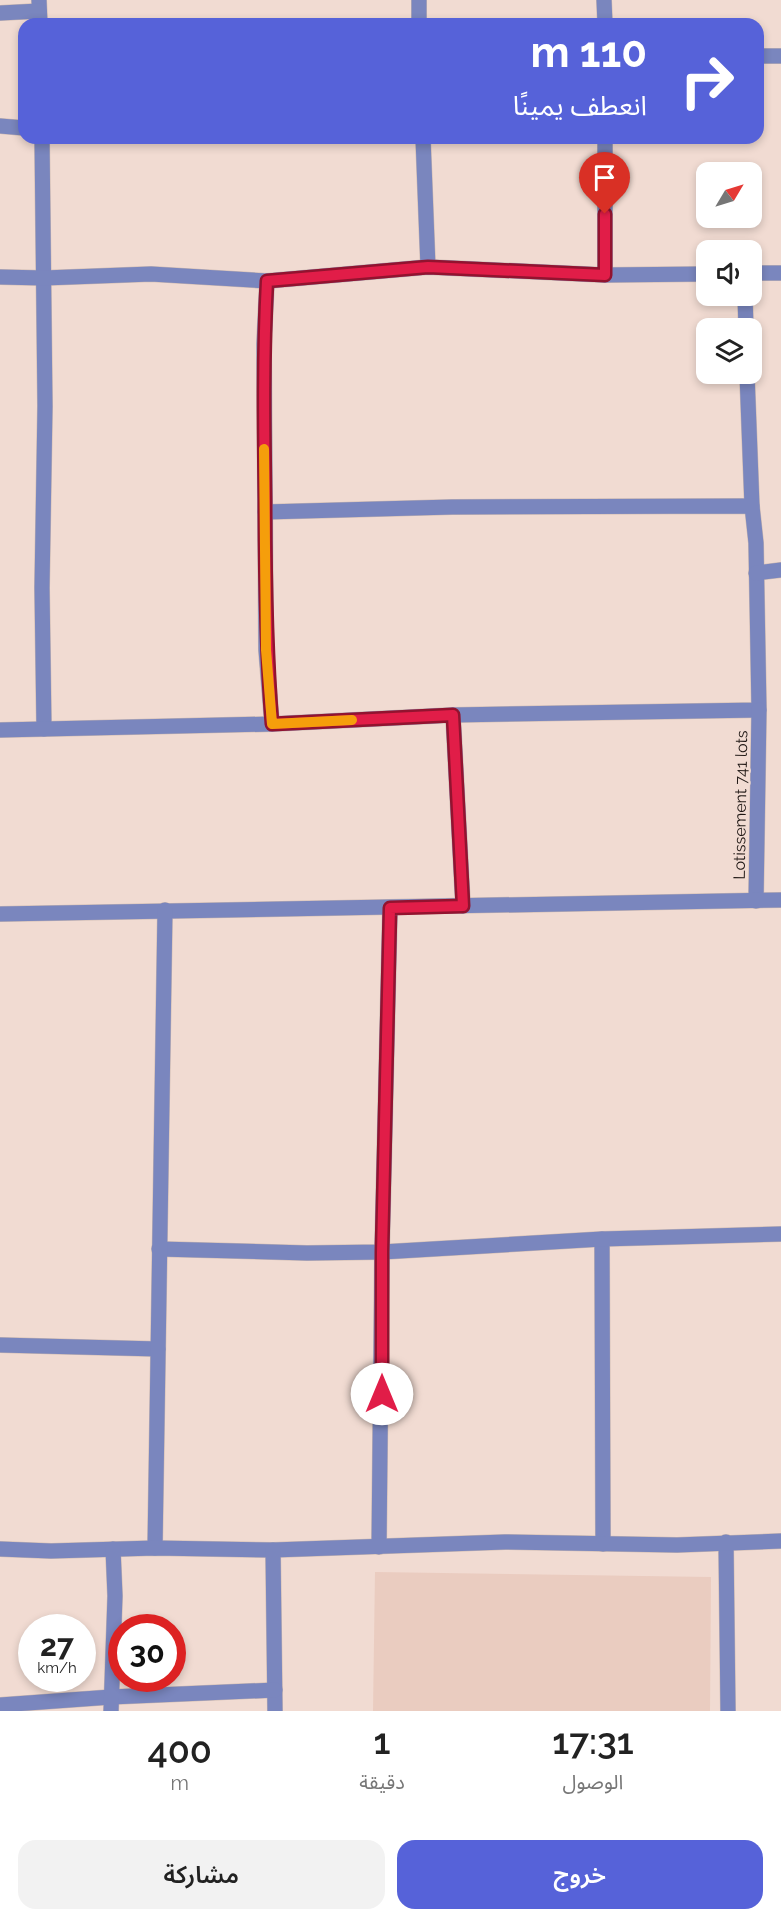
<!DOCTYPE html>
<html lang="ar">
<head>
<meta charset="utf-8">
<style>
	body { margin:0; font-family:Raleway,"Noto Sans Arabic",sans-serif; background:#f2f2f2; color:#222; direction:rtl; height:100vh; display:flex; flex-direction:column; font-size:22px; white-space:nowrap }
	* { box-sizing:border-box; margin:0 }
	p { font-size:20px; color:#767676 }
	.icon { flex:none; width:33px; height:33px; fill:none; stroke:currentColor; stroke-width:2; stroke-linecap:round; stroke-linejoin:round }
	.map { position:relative; height:1711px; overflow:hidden; direction:ltr }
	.side { display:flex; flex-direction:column; background:#fff; flex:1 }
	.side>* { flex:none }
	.top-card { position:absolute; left:18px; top:18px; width:746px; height:126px; border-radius:18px; box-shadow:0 3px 9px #0003; direction:rtl; background:#5662d9; color:#fff; overflow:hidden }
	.needle { width:39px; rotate:52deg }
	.controls { position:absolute; left:696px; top:162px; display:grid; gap:12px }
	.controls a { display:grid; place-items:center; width:66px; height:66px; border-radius:12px; background:#fff; box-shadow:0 3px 9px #0003; font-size:30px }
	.speed { position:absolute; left:18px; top:1614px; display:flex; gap:12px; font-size:30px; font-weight:700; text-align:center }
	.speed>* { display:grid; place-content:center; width:78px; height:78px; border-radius:50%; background:#fff; box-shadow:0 3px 9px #0003; line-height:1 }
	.speed small { font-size:15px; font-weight:400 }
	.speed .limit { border:9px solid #d22; background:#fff; color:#111 }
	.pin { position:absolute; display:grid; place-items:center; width:51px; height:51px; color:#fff; margin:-62px -26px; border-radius:50% 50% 50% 0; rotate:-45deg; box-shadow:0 0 6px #0007 }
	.pin .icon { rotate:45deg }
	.me { position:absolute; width:66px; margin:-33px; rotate:0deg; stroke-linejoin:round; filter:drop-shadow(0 0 4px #0008) }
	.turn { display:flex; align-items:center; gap:21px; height:126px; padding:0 18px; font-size:27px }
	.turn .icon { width:78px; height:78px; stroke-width:2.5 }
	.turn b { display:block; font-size:42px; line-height:51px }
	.eta { display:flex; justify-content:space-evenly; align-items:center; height:102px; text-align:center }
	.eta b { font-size:36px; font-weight:600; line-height:42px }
	.cta { display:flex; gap:12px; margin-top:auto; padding:12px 18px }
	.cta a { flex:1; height:69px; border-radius:18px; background:#5662d9; color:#fff; font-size:24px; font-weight:600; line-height:69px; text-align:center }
	.cta a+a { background:#f2f2f2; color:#222 }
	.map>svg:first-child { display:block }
</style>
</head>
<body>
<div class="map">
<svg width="781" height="1711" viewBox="0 0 781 1711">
	<rect width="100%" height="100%" fill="#f1dbd2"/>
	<polygon fill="#eaccc0" points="375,1572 711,1577 710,1711 373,1711"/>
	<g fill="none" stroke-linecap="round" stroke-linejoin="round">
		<defs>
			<g id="minor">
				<polyline points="39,0 40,24"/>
				<polyline points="419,0 419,24"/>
				<polyline points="604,0 605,24"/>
				<polyline points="0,13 39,11"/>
				<polyline points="758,56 781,56"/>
				<polyline points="0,126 24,128"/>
				<polyline points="42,138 45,406 42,588 44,729"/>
				<polyline points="423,138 428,267"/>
				<polyline points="752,273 781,273"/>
				<polyline points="605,275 605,138"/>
				<polyline points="0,277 44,278 151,274 267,281 428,267 605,275 706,274"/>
				<polyline points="745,296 746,328"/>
				<polyline points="747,374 752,506"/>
				<polyline points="265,512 452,507 752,506 756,543 759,710 453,715 272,724"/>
				<polyline points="756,573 781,570"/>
				<polyline points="453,715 463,906"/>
				<polyline points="0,730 272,724 266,650 264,344 267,281"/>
				<polyline points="756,901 759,710"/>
				<polyline points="0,914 781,900"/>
				<polyline points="602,1239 603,1544"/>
				<polyline points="159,1249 307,1253 382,1252 602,1239 781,1234"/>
				<polyline points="0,1345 158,1349"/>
				<polyline points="726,1542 728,1711"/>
				<polyline points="379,1547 382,1252 390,908"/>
				<polyline points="155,1548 165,910"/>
				<polyline points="0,1549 51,1551 155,1548 273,1550 505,1542 677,1545 781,1541"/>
				<polyline points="273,1550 275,1711"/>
				<polyline points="0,1705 111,1697 275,1690"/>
				<polyline points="111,1711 115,1596 113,1549"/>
			</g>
		</defs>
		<use href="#minor" stroke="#cbb8b0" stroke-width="16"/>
		<use href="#minor" stroke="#7a86be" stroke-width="15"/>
	</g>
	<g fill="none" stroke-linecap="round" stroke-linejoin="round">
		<defs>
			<path id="route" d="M382 1394V1252L390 908 463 906 453 715 272 724C266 649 265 575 265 500 264 427 263 354 267 281L428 267 605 275V214"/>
		</defs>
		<use href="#route" stroke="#92132f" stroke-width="15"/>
		<use href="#route" stroke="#e11d48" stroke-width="10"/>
		<polyline stroke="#f59e0b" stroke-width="10" points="264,449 266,650 272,724 352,720"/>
	</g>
	<g text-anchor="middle" stroke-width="4.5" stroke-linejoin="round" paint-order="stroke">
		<g font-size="16" fill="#1e1613" stroke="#f1dbd2">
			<text transform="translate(740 805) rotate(-89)" y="6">Lotissement 741 lots</text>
		</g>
	</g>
</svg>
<div class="controls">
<a><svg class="needle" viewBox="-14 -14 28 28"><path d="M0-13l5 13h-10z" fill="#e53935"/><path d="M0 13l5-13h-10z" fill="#767676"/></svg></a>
<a><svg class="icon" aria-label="sound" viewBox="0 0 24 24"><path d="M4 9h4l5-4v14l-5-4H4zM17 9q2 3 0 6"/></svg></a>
<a><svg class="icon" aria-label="layers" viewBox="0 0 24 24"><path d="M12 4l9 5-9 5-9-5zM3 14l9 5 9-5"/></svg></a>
</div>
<div class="speed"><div>27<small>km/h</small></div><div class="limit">30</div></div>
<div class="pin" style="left:605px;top:214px;background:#d93025"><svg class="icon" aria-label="arrive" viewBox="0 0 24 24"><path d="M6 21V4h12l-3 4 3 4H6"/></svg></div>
<svg class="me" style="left:382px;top:1394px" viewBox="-20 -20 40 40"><circle r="19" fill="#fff"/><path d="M0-13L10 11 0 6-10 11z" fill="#e11d48"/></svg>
<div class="top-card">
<div class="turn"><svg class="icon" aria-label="right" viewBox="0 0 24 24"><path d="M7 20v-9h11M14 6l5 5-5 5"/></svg><div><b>110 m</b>انعطف يمينًا</div></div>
</div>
</div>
<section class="side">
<div class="eta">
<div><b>17:31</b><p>الوصول</p></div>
<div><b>1</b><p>دقيقة</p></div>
<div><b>400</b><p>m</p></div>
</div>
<div class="cta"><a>خروج</a><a>مشاركة</a></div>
</section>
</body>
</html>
